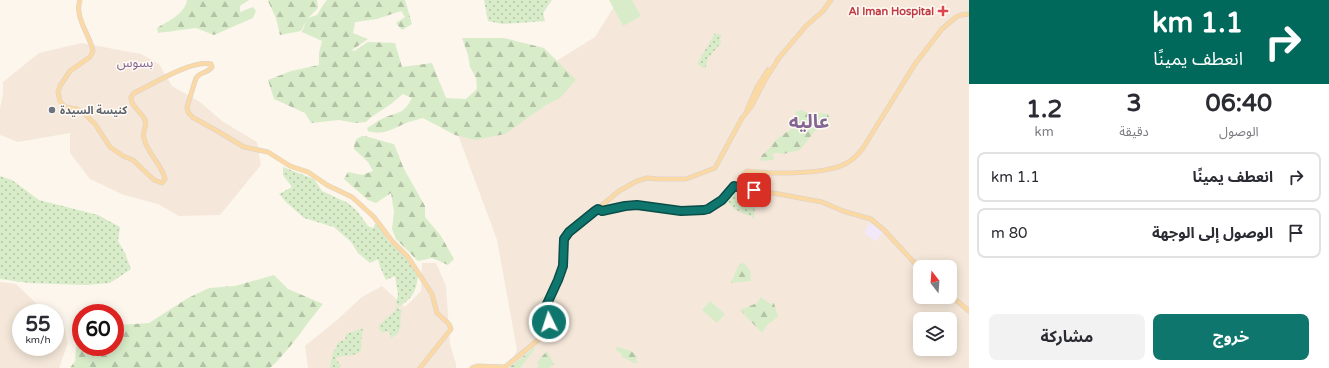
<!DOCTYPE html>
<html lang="ar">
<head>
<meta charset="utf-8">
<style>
	body { margin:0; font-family:"Varela Round","Noto Sans Arabic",sans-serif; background:#f2f2f3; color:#2b2b33; direction:rtl; height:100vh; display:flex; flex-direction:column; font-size:15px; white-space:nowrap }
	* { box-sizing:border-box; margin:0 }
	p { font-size:13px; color:#7c7c81 }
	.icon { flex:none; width:22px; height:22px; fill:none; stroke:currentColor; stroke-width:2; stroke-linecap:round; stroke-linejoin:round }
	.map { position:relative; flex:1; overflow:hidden; direction:ltr }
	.details { display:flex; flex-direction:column; background:#fff; width:360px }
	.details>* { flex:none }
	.top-card { background:#00695c; color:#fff; overflow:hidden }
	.needle { width:26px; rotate:343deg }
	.fabs { position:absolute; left:913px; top:260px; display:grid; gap:8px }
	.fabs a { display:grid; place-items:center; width:44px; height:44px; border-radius:8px; background:#fff; box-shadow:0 2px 10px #0003; font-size:20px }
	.speed { position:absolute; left:12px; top:304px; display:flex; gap:8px; font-size:20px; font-weight:700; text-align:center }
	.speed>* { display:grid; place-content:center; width:52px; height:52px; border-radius:50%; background:#fff; box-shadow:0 2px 10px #0003; line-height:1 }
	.speed small { font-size:10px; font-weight:400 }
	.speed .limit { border:6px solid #d22; background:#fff; color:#111 }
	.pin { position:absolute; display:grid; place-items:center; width:34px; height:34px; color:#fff; margin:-17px; border-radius:8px; box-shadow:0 2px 6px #0006 }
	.me { position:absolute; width:44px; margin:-22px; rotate:356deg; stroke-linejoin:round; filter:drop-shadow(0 0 3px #0008) }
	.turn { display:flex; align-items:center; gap:14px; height:84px; padding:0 20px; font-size:18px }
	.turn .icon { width:52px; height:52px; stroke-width:2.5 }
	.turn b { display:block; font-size:28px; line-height:34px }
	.eta { display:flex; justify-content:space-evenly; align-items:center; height:68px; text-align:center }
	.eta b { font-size:24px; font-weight:700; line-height:28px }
	.primary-button { display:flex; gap:8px; margin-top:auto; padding:8px 20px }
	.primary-button a { flex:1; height:46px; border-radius:8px; background:#0f766e; color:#fff; font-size:16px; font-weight:700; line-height:46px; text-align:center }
	.primary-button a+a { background:#f2f2f3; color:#2b2b33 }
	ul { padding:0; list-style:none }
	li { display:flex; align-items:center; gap:12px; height:50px; margin:0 8px 6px; padding:0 12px; border:2px solid #e1e1e2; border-radius:8px }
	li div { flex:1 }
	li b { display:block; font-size:15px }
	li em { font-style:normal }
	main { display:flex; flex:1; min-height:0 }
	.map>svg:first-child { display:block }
</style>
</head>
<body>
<main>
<section class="details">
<div class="top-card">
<div class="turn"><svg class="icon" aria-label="right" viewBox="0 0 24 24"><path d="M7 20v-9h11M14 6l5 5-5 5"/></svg><div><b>1.1 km</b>انعطف يمينًا</div></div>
</div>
<div class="eta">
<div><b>06:40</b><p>الوصول</p></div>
<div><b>3</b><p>دقيقة</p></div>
<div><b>1.2</b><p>km</p></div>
</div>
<ul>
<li><svg class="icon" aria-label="right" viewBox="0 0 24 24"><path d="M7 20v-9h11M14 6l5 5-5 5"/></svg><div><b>انعطف يمينًا</b></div><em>1.1 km</em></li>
<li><svg class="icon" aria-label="arrive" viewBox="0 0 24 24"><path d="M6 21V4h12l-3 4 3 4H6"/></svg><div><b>الوصول إلى الوجهة</b></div><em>80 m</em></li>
</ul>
<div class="primary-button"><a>خروج</a><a>مشاركة</a></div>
</section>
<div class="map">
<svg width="969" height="368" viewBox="0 0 969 368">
	<defs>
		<pattern id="grass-dots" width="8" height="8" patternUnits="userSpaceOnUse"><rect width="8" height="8" fill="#d8ecc9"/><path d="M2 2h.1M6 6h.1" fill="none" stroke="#b4c2a5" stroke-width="1.8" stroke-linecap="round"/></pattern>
		<pattern id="forest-firs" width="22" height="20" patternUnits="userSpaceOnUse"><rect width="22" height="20" fill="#d8ecc9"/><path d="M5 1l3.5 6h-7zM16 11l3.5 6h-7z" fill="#b4c2a5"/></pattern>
	</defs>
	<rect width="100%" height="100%" fill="#fdf6ec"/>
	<g fill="#f5e8da" fill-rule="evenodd">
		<path d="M618 0H969V368H509L517 350 497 240 454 124 595 37ZM920 267H950V297H920ZM920 319H950V349H920Z"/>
		<polygon points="82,43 141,54 159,64 172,86 200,102 222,121 257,142 261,165 220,215 179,216 158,204 124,195 90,179 70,153 70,133 18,142 0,135 0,109 3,94 3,82 39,53"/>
		<polygon points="422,263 436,263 446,286 450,344 456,364 456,368 308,368 305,346 337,320 362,297 382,286 405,307 421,291"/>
		<polygon points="0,282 16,284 46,313 21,313 21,347 55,347 55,318 63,322 68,343 59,368 0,368"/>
	</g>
	<polygon fill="#f3e8fa" points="870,223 883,232 876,241 866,235 865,230"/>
	<g fill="url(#grass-dots)">
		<polygon points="484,0 552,0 543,13 545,21 503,24 488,21"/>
		<polygon points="715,33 722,35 720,38 721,43 708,58 705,69 697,64"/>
		<path d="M283 167 314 179 322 191 348 203 357 211 368 226 372 228 374 227 375 223 380 228 389 242 401 252 408 261 418 276C416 291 413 298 400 306L396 304 398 294 395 276 386 280 380 267 378 259 370 263 358 253 351 242 334 227 304 218 287 203 279 194 292 187 283 175Z"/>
		<polygon points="0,176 12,180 39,200 98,215 120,227 118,241 125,253 131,269 110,283 86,285 29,283 0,279"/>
		<polygon points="734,188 756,193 754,218 734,209 725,198"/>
		<path d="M396 306 402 310C398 321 405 332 391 338L390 333 387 331 383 333 379 329V325L395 311Z"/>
		<path d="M363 328 362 332 361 351C352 358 345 354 336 358L337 361 341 365 340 368H330L332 355 339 341 345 340 346 334Z"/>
	</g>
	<g fill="url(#forest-firs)">
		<path d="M187 0H249L240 6V12L253 7 256 11 253 18 214 35 196 28 158 33 157 28C168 21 185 14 187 0Z"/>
		<path d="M269 0H317L318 8 308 18 317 15 323 5 327 0H405L412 24 402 30 396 23 405 17 401 11 377 19 355 22 353 33 368 39 352 50 354 51 368 42 395 43 402 67 432 63 446 98 466 99 477 89 476 78 470 67 468 55 462 38H504L544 48 576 80 560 98 546 105 505 134 475 140 455 135 423 118C417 120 410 121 404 124 392 129 382 136 368 131L367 128C373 125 378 120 384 118 399 111 403 115 412 98L403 94 391 104 370 118 366 122 355 123 339 120 311 123 305 113 274 99 268 80 291 71 319 65V53L322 41 302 32 306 21 301 31 280 35 276 18 268 1Z"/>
		<polygon points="802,110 809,114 816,113 828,114 830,120 822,127 814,132 800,150 783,154 779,153 773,153 774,160 763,161 760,160 762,155 768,150 777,139 794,127 798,122 795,112"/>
		<path d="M362 136C373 137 383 142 394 144L404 169 425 206V217L441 236 454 259 448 265 432 258 418 261 396 239 392 229 394 212 391 193 376 203 368 200 344 179 348 172 362 175 373 171 368 162 354 149C354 142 355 139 362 136Z"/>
		<polygon points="744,263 750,271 751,281 731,283 739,264"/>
		<path d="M274 275 288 289 323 304C305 325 290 350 270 368H70L75 361 77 337 81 334V347H115V324L119 325 149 323 188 298 209 288 235 286Z"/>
		<polygon points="761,297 770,304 774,303 778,317 768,324 762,333 740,310 757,303"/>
		<polygon points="535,347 535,349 520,368 509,368"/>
		<polygon points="618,347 631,351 637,356 636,360 638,362 635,364 627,359 622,357 622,354 618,352 615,348"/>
		<polygon points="547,351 554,364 549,368 537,368 539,365 537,362"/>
	</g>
	<g fill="#d8ecc9">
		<polygon points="609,0 632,0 641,16 623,26"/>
		<polygon points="710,301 725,314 717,323 702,310"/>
	</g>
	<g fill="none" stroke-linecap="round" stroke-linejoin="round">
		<defs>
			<g id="major">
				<path d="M80 0C74 17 90 35 93 51L90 57 70 71 60 86 58 92 60 101 65 107 77 109 85 114 95 124 110 147 123 156 133 160 154 180 162 183 165 179C162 164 147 154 144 138 142 132 147 126 145 120 142 112 130 106 131 97L134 93C154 84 190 60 211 64L212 67C208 73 200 72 196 78L187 107 188 112 192 117 219 132 244 147 268 152 290 166 308 172 327 185 352 197 374 217 392 241 408 257 432 294 437 313 449 324 451 329 420 368"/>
				<polyline points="778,59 806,26 823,11 831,0"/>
				<polyline points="747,110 757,87 768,70"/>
				<polyline points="737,183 754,190 784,195 822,202 843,211 871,219 885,231 920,269"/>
				<path d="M598 209C609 212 624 205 637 205 649 205 661 208 673 210 682 211 699 213 707 210 721 204 737 183 747 171 771 174 823 175 845 164 853 160 858 155 863 148L915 64 942 29 956 17 961 15 969 14"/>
				<polyline points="950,295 969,311"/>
				<polyline points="472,368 477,366 505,367 543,336 549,327 549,322 546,306 558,280 563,266 564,239 569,232 595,211 619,191 637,181 647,178 658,179 686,179 715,168 742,118 751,107 765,80 779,58"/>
			</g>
		</defs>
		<use href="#major" stroke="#dad1cd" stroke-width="5"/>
		<use href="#major" stroke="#fbd9a5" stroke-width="4"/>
	</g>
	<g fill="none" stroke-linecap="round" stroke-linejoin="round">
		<defs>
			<polyline id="route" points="549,322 546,306 558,280 563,266 564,239 569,232 595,211 598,209 602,211 625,206 637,205 681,211 704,210 708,209 722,200 734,186 741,188 754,190"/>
		</defs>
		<use href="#route" stroke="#0a4d48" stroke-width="10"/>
		<use href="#route" stroke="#0f766e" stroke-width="7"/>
	</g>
	<path fill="#e0444e" stroke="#fffaf3" stroke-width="1.5" d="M941 5h4v4h4v4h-4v4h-4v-4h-4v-4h4z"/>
	<circle fill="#6b7280" stroke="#fffaf3" stroke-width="1.5" cx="52" cy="110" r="4"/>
	<g text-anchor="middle" stroke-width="3" stroke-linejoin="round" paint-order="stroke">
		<g font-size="11" font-weight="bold" fill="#be3a42" stroke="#fffaf3" text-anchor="end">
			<text x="934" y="15">Al Iman Hospital</text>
		</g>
		<g font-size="11" font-weight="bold" fill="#5b616d" stroke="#fffaf3" text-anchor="start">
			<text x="60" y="114">كنيسة السيدة</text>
		</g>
		<g font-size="13" fill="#846695" stroke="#fffaf3">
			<text x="135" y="67">بسوس</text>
		</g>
		<g font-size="19" font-weight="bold" fill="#846695" stroke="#fffaf3">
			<text x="809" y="128">عاليه</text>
		</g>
	</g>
</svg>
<div class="fabs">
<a><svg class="needle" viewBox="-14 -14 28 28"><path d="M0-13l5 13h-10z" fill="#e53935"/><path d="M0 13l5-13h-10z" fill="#7c7c81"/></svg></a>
<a><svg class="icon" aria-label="layers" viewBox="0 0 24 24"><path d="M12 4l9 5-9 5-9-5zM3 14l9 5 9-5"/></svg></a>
</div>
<div class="speed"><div>55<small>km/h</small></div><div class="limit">60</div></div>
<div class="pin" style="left:754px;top:190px;background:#d93025"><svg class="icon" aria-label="arrive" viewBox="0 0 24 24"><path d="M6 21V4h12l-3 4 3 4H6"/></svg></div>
<svg class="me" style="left:549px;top:322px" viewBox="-20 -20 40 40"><circle r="17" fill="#0f766e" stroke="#fff" stroke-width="3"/><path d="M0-11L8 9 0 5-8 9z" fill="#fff"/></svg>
</div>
</main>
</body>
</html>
